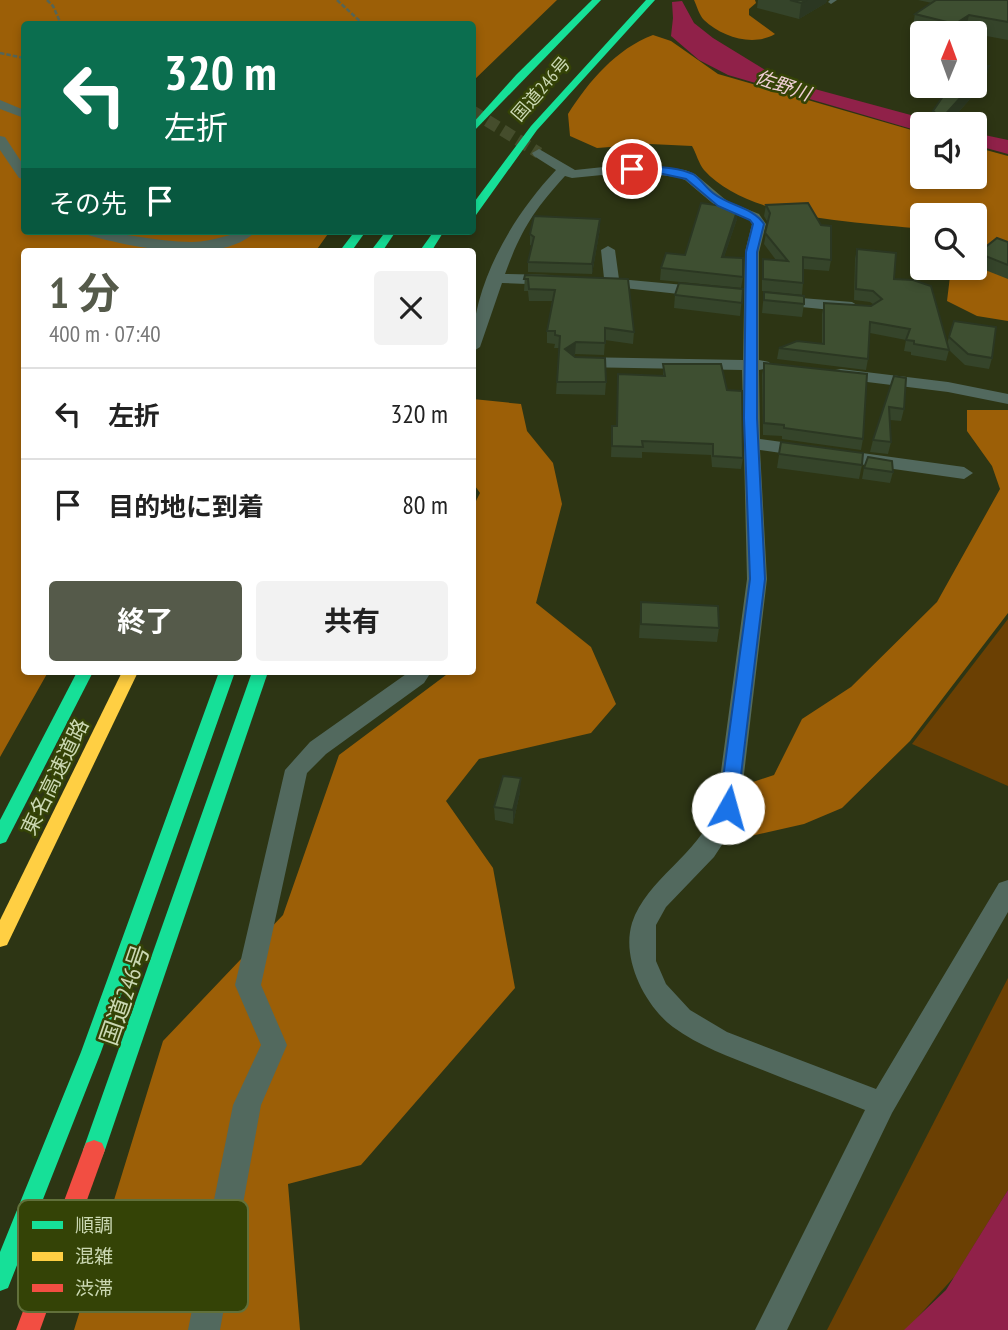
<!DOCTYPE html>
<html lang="ja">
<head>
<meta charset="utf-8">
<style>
	body { margin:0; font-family:"PT Sans Narrow","Noto Sans JP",sans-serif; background:#f2f2f2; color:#222; height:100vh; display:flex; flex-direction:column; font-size:26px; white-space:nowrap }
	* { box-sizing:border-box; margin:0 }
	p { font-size:23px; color:#767676 }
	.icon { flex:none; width:38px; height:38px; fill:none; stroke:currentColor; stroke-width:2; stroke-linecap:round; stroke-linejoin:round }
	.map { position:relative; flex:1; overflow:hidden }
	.drawer { position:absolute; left:21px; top:248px; width:455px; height:427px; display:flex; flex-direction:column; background:#fff; border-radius:7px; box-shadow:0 4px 10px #0003 }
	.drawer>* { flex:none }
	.guide { position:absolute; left:21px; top:21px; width:455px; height:214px; border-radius:7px; box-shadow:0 4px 10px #0003; background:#0b6e4f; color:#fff; overflow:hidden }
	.needle { width:46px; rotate:1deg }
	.controls { position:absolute; left:910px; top:21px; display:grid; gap:14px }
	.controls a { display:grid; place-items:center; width:77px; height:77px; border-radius:7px; background:#fff; box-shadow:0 4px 10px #0003; font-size:35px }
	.pin { position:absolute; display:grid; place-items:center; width:60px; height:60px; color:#fff; margin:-30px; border:4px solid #fff; border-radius:50%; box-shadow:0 2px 7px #0007 }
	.me { position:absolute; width:77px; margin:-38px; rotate:7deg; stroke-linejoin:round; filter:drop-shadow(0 0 5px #0008) }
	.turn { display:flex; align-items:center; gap:24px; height:147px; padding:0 28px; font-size:32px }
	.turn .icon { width:91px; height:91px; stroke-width:2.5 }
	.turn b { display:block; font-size:49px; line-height:60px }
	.then { display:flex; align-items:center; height:66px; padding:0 28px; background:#0003; gap:14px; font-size:26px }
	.round { display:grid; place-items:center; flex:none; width:74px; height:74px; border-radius:7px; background:#f2f2f2 }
	.head { display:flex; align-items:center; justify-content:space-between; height:119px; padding:0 28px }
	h1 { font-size:42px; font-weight:700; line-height:52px; color:#555a4a }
	.primary-button { display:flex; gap:14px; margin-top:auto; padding:14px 28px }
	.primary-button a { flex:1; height:80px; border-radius:7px; background:#555a4a; color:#fff; font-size:28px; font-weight:700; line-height:80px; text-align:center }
	.primary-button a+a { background:#f2f2f2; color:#222 }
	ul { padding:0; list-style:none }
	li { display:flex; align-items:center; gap:21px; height:91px; padding:0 28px; border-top:2px solid #e0e0e0 }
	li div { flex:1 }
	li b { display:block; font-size:26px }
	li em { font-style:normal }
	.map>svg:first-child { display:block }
</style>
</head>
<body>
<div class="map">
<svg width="1008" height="1330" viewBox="0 0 1008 1330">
	<rect width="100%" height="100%" fill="#2d3514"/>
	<g fill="#6b4003">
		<polygon points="1008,619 1008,786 912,744"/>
		<polygon points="1008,978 1008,1190 955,1276 906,1330 827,1330"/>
	</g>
	<g fill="#9c5f07">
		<polygon points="0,0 557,0 473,81 472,24 24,24 24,231 330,231 315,252 24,252 24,672 48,672 0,757"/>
		<path d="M694 0H755L756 3 749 9V15L775 34C753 47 722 37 704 20 699 15 697 6 694 0Z"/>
		<path d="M653 35 671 41 718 74 922 133V177H975V147L1008 156V321L977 316 947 301 951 268H975V215H922V229C858 221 750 221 704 170 699 164 696 153 692 146L650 144 597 148 570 136 568 114C589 81 616 49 653 35Z"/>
		<polygon points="473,399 521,404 527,431 553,463 562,504 536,603 591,647 616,704 591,733 479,759 446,801 493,868 515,988 361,1165 288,1184 300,1330 74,1330 163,1041 283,915 339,755 450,672 472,672 472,509 480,493 473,483"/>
		<polygon points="967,410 1008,410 1008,613 910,741 842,808 804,824 729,841 750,783 774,775 802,719 851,687 937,602 1000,489 992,466 967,431"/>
	</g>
	<g fill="#902149">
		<polygon points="682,1 694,23 713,38 770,73 811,88 944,124 922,124 922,132 728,75 699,60 671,36 673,18 672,2"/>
		<polygon points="975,133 1008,140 1008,154 975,145"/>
		<polygon points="1008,1190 1008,1330 904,1330 946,1290"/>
	</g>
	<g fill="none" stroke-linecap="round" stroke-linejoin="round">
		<polyline stroke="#454d2c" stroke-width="12" stroke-dasharray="12 6" stroke-linecap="butt" points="472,111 539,153"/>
		<g stroke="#546558" stroke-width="2.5" stroke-dasharray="4.5 2" stroke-linecap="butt">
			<polyline points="47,0 53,6 61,24"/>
			<polyline points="337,0 363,24"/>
			<polyline points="0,53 24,58"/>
		</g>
		<polygon fill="#52695e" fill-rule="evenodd" points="830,0 837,0 831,4 828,2"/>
		<g fill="#52695e" fill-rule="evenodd">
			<polygon points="0,100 24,110 24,118 0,109"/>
			<polygon points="0,136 5,137 24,166 24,179 19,178 0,150"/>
			<path d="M539 149 575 170 632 164 685 170 695 174 727 201 759 214 766 224 759 252V360L769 362 771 365 769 368 759 370 760 439 964 467 973 473 964 479 760 450 767 579 740 808 731 831 714 857 666 907 656 925V961L666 984 690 1010 727 1032 876 1089 999 883 1008 880V912L892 1113 787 1330H755L865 1110C830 1096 795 1083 760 1069 730 1057 699 1046 673 1027 645 1006 621 959 632 923 647 878 697 857 716 808L747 579 742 370 579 367 571 362 579 357 743 360 745 252 752 224 749 220 717 207 685 180 678 177 632 172 572 178 565 176C534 210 521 230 505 274L552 275 560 280 552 285 502 283 480 347 472 352C472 285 511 218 556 170L534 156 532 153Z"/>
			<path d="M83 231C119 231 155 242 192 242 215 242 234 231 256 231 222 267 127 247 85 234Z"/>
			<polygon points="608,246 615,250 619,279 706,287 714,292 706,297 597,285 594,282 597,279 604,278 601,250"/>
			<polygon points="776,296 852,302 860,307 852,312 771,304 768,301"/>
			<polygon points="841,369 948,382 1008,394 1008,404 948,392 835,378 833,374 835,370"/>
			<polygon points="409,672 431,672 424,683 326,754 307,773 261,985 287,1045 261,1105 220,1330 188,1330 233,1105 261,1045 235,985 285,770 310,742"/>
		</g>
		<g fill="#16e098" fill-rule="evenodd">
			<polygon points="592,0 601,0 472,133 472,124 516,75"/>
			<polygon points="646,0 655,0 537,130 476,215 472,216 472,205 531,126"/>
			<polygon points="355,231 366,231 351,252 339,252"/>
			<polygon points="386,231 396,231 382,252 370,252"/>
			<polygon points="434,231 444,231 431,252 419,252"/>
			<polygon points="77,672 93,672 6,842 0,844 0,820"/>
			<polygon points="219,672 235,672 101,1052 8,1288 0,1291 0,1252 81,1052"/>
			<polygon points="252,672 268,672 105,1150 102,1157 94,1160 86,1157 83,1150"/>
		</g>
		<polygon fill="#ffcf43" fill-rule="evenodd" points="122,672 138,672 7,945 0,947 0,920"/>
		<polygon fill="#f24e42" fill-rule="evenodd" points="94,1140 102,1143 105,1150 40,1330 16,1330 83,1150 86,1143"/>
	</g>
	<g fill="#35442a">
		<polygon points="758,0 827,0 826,3 799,19 757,8"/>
		<polygon points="918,0 1008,0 1008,40 965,32 963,33 922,34 912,31 915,14 932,3"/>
		<polygon points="989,66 985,82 948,124 930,124 933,111"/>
		<polygon points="766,205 831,260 829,271 803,269 803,283 802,295 762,291 762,271 763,259 776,260 764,244 768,223 764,216"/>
		<polygon points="737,219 724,257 743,277 741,288 660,280 661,268 685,255"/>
		<polygon points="600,229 592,274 528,272 528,262 532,246 530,245 530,234"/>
		<polygon points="1008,242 1008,279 975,266 978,253"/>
		<polygon points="857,249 894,279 947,344 949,337 992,358 989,369 965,365 949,350 946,361 911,355 911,352 904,351 906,340 870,333 868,359 866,370 777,359 779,348 822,344 822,314 824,303 871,306 873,304 870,302 854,300 855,259"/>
		<polygon points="525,275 634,332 633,344 605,340 604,355 575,354 573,356 606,382 605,395 556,394 559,348 554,348 555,344 547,343 547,331 552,301 529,301 528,291 524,291"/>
		<polygon points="743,289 740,316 674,308 675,295"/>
		<polygon points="764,292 804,304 802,317 762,313"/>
		<polygon points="764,363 863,439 861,450 782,439 782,436 763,435 762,375"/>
		<polygon points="663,364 743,458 741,469 712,467 711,455 642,452 642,458 611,457 612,426 616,426 663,376"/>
		<polygon points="894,376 904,409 901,421 890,420 891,442 888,454 870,452 873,440"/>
		<polygon points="781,442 862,465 859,479 777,468"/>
		<polygon points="864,468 893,472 890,483 862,479"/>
		<polygon points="641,602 719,628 717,642 639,638"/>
		<polygon points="520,792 513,824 495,820 494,807"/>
	</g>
	<g fill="#2b3722">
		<polygon points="806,0 827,0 826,3 799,19 801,3"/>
		<polygon points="969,15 965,32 963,33 953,33 955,24"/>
		<polygon points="989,66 985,82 948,124 941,124 942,118 971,86 975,86 975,82"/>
		<polygon points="738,208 737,219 720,269 722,257"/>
		<polygon points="600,219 600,229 592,274 592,264"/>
		<polygon points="576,342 575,354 565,361 565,349"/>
		<polygon points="521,778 520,792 513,824 513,810"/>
	</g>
	<g fill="#3e4f31" stroke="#2b3722" stroke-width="2">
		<polygon points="790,0 806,0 801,3"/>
		<polygon points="936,0 1008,0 1008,22 969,15 955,24 915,14"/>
		<polygon points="975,64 989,66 975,82"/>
		<polygon points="950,86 971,86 942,118 933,111"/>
		<polygon points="701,203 738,208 722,257 743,258 743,277 661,268 666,253 685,255"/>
		<polygon points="808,203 821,225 831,226 831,260 803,257 803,283 763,279 763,259 788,261 765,233 770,213 766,205"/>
		<polygon points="534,216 600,219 592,264 528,262 534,237 530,234"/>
		<polygon points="997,238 1008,242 1008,265 978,253"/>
		<polygon points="857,249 896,253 894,279 913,280 931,286 949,350 914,344 914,341 906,340 910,329 870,322 868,359 779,348 797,341 824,344 824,303 871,306 882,299 873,291 856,289"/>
		<polygon points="525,275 628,279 634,332 605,328 605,343 576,342 565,349 575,357 605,358 606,382 557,382 560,336 555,335 555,331 547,331 555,290 529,289 528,279 524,279"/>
		<polygon points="679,283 743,289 742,303 675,295"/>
		<polygon points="764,292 804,296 804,304 764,300"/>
		<polygon points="954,321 996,327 992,358 968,354 949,337"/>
		<polygon points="764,363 867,374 863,439 784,428 784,425 764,423"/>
		<polygon points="663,364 721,364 727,390 742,391 743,458 713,456 713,444 642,441 643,447 612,446 612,426 617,426 618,374 665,376"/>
		<polygon points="894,376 906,378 904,409 889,407 891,442 873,440"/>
		<polygon points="781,442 863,453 862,465 779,454"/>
		<polygon points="868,457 892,461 893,472 864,468"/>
		<polygon points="641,602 718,606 719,628 641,624"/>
		<polygon points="503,776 521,778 513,810 494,807"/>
	</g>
	<path fill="#1a73e8" stroke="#114b97" stroke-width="2" d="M632 165C651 167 675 166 693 174 700 178 706 188 713 193 729 206 753 207 764 224L757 252V418L765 579 737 808 734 812H722L719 808 750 579 744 418 746 252 753 224 750 220 718 206 686 179 663 174 629 171V166Z"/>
	<g text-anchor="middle" stroke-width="5" stroke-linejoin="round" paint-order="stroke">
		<g font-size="18" fill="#cbd8b3" stroke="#344306">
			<text transform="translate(541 89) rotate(-49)" y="6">国道246号</text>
		</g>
		<g font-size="19" font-style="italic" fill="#f1d0d7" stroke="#344306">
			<text transform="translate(783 85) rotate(19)" y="7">佐野川</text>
		</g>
		<g font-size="21" fill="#cbd8b3" stroke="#344306">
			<text transform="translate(55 777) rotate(-64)" y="7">東名高速道路</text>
		</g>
		<g font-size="24" fill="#cbd8b3" stroke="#344306">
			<text transform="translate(125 995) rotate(-71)" y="8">国道246号</text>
		</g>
	</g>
	<rect x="18" y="1200" width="230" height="112" rx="10" fill="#344306" stroke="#61703a" stroke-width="2"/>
	<rect x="32" y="1221" width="31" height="8" fill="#16e098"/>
	<rect x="32" y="1252" width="31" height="9" fill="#ffcf43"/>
	<rect x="32" y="1284" width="31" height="8" fill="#f24e42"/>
	<g font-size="19" fill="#cbd8b3">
		<text x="75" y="1232">順調</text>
		<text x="75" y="1263">混雑</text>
		<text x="75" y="1295">渋滞</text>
	</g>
</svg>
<div class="controls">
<a><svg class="needle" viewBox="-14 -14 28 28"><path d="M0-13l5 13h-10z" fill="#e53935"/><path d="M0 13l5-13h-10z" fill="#767676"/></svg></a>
<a><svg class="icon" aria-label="sound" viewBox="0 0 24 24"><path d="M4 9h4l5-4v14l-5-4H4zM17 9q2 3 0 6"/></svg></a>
<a><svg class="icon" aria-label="search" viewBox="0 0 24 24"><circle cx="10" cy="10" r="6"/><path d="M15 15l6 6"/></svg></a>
</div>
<div class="pin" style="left:632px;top:169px;background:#d93025"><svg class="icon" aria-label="arrive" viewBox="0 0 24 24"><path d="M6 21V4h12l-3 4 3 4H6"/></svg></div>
<svg class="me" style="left:728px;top:808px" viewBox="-20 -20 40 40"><circle r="19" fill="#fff"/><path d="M0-13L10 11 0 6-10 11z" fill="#1a73e8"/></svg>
<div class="guide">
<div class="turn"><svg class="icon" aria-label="left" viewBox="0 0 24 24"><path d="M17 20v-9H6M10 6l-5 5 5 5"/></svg><div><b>320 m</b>左折</div></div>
<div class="then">その先<svg class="icon" aria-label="arrive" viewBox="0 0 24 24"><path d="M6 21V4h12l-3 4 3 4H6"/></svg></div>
</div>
<section class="drawer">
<div class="head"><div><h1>1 分</h1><p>400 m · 07:40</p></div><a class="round"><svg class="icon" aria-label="close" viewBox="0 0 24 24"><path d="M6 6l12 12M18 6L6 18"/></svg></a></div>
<ul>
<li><svg class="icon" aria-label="left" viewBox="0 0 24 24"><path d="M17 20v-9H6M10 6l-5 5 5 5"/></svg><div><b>左折</b></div><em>320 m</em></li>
<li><svg class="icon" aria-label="arrive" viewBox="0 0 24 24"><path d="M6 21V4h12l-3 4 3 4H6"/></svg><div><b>目的地に到着</b></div><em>80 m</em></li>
</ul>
<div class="primary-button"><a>終了</a><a>共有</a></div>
</section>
</div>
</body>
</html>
